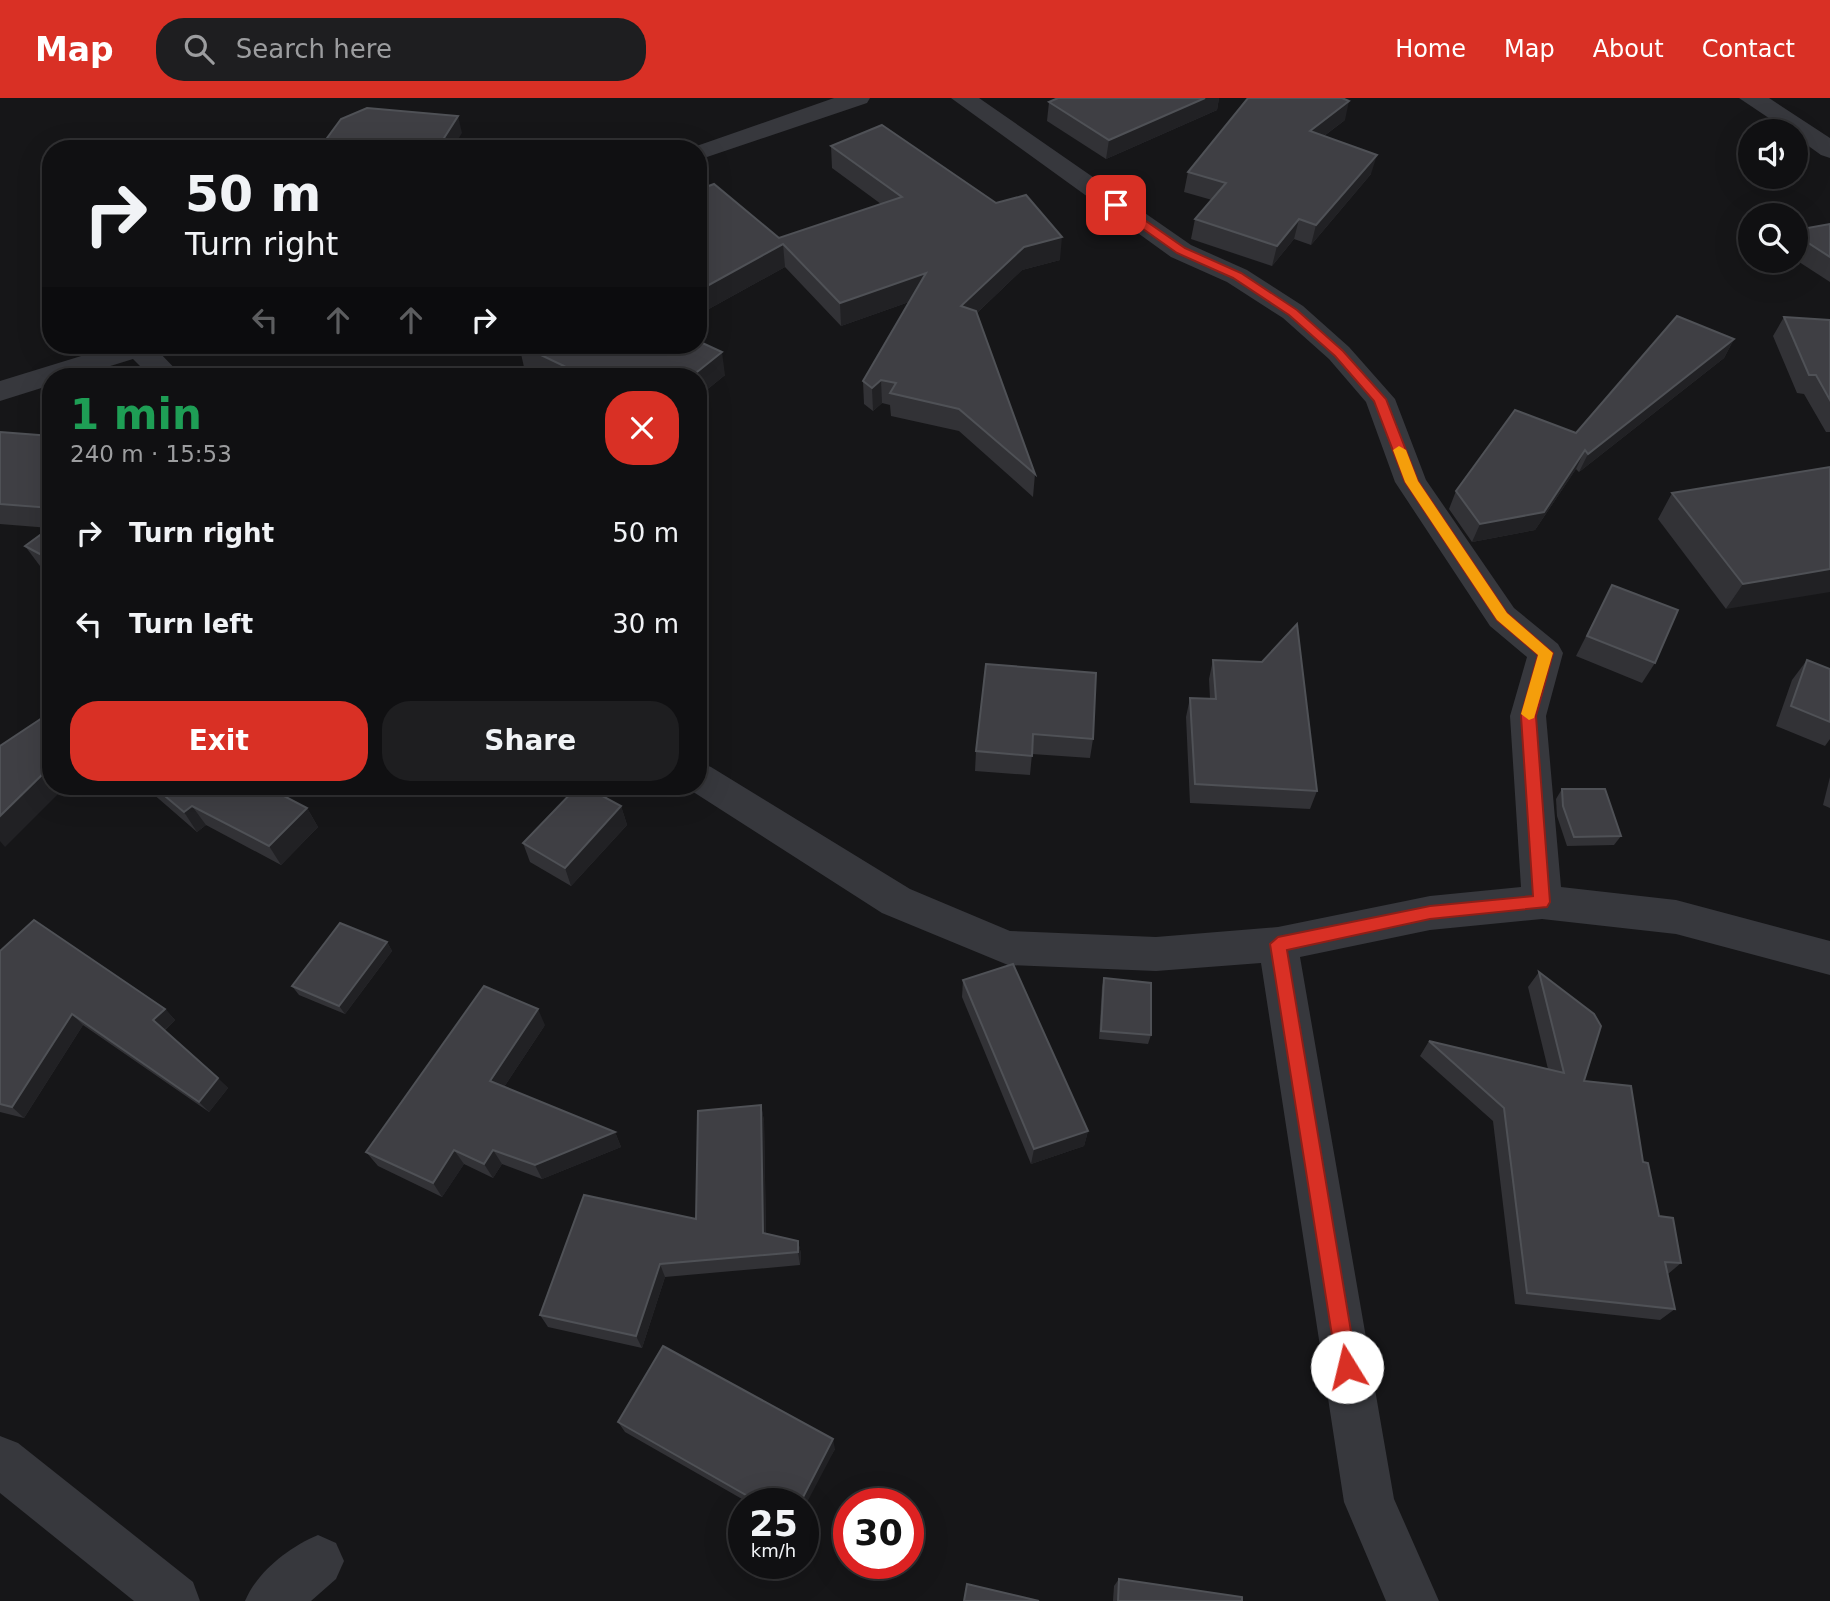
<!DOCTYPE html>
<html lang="en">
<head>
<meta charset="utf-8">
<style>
	body { margin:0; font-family:"DejaVu Sans",sans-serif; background:#1e1e20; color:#f1f3f6; height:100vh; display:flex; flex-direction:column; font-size:26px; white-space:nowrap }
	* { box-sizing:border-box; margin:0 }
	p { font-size:23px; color:#9c9d9f }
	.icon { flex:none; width:38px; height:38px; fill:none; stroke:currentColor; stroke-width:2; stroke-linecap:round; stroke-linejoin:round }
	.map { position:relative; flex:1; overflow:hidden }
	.details { position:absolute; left:42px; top:270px; width:665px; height:427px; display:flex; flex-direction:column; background:#101012; border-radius:28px; box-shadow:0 7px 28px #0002,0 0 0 2px #303032 }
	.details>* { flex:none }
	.top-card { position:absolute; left:42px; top:42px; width:665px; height:214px; border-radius:28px; box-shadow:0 7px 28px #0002,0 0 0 2px #303032; background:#101012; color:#f1f3f6; overflow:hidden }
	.fabs { position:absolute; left:1738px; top:21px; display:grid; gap:14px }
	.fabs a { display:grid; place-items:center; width:70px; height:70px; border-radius:50%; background:#101012; box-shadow:0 7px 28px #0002,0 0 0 2px #303032; font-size:35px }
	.speed { position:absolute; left:728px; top:1390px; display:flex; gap:14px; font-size:35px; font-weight:700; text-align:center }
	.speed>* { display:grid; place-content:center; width:91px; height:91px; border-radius:50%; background:#101012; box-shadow:0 7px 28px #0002,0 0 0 2px #303032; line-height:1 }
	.speed small { font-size:18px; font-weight:400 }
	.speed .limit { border:10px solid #d22; background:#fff; color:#111 }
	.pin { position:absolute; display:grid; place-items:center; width:60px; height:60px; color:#fff; margin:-30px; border-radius:14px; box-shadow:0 4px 10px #0006 }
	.me { position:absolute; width:77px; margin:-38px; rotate:351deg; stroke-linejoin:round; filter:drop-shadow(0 0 5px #0008) }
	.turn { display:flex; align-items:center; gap:24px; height:147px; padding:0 28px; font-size:32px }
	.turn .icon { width:91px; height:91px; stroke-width:2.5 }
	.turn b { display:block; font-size:49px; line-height:60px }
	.lanes { display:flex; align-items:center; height:66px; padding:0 28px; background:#0003; justify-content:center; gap:35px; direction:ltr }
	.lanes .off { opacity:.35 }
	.round { display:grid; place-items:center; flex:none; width:74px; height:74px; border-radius:28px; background:#1e1e20 }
	.summary { display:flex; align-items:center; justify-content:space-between; height:119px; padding:0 28px }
	h1 { font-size:42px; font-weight:800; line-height:52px; color:#1e9e55 }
	.cta { display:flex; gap:14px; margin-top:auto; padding:14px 28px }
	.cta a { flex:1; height:80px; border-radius:28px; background:#d93025; color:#fff; font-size:28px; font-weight:800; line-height:80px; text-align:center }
	.cta a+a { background:#1e1e20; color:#f1f3f6 }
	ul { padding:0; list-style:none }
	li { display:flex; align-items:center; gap:21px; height:91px; padding:0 28px }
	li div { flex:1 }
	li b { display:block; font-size:26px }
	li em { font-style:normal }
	header { display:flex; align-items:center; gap:42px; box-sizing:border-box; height:98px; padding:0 35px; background:#d93025; color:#fff }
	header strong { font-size:33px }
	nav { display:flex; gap:38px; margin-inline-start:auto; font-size:24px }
	.search { width:490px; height:63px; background:#1e1e20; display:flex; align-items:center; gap:18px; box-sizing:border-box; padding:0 24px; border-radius:28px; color:#9c9d9f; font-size:26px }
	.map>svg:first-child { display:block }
</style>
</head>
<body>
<header>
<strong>Map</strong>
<div class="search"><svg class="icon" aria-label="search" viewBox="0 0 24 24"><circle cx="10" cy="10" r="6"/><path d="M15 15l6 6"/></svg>Search here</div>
<nav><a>Home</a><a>Map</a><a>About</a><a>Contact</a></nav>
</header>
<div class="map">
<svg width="1830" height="1503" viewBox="0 0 1830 1503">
	<rect width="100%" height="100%" fill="#161618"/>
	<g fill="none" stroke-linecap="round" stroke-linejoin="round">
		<g fill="#37383d" fill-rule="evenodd">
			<polygon points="834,0 870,0 867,5 707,59 698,62 698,51 688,51"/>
			<polygon points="951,0 979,0 1191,147 1247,172 1303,208 1349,249 1395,301 1426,382 1514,510 1558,546 1563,555 1546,618 1561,789 1676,802 1830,843 1830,877 1676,836 1542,821 1430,832 1300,859 1394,1401 1439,1503 1386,1503 1344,1404 1261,865 1156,873 1008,867 882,815 684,688 698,688 698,664 711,669 910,791 1010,833 1156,839 1278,829 1430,798 1521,789 1510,618 1527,559 1490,528 1395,384 1366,304 1329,261 1283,220 1227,184 1171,159"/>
			<polygon points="1739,0 1769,0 1830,40 1830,60 1821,57 1796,39 1796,33 1788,33"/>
			<polygon points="117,247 161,247 158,253 182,278 150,278 133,261 78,278 51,278 51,287 0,303 0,283"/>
			<polygon points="0,1338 18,1345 193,1484 200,1503 134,1503 0,1395"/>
			<path d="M318 1437 336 1445 344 1463 336 1481 311 1503H245C257 1474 289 1449 318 1437Z"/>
		</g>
	</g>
	<g fill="#323236">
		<polygon points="1058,0 1219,0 1217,12 1106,61 1047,23 1049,4"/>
		<polygon points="1345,22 1324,38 1371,76 1311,147 1294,141 1272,168 1191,141 1195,121 1212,102 1184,94 1188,74"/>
		<polygon points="831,48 1060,162 1022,172 977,215 1035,376 1033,399 959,333 891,318 890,307 882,305 873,313 864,306 863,283 909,204 841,228 785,169 698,217 698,92 779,140 881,106 832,70"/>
		<polygon points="1830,126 1830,184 1796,162 1796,132"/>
		<polygon points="1784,219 1830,222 1830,334 1826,334 1804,296 1797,295 1773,238"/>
		<polygon points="1734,241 1724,260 1579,374 1576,371 1535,432 1472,444 1449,411 1456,393 1576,335"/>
		<polygon points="519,247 698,247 725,277 698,299 698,278 544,278 524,269"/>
		<polygon points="0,334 51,338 51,475 40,468 25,448 50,430 0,426"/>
		<polygon points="1830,369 1726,511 1658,421 1672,395"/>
		<polygon points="1612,487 1655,565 1642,585 1576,558"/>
		<polygon points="1213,562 1317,693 1310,711 1190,705 1186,619 1190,600 1210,601 1209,581"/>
		<polygon points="1807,562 1830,571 1830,641 1825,648 1776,628 1792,582"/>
		<polygon points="1096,575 1093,641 1090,660 1032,656 1030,677 975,673 976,653"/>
		<polygon points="1830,679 1830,710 1823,707"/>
		<polygon points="144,688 265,688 307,710 318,729 281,767 206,727 197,734"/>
		<polygon points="1562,691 1621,738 1614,747 1567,748 1557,718 1556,701"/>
		<polygon points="621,708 627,727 571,788 530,764 523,745"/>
		<polygon points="387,844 392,853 345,916 299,897 292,888"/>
		<polygon points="0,853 165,911 175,922 165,932 228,990 209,1014 83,927 24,1020 0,1014"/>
		<polygon points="1539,874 1584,983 1643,1064 1659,1118 1681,1165 1668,1176 1675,1211 1660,1222 1515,1206 1493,1023 1420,958 1429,943 1548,971 1528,889"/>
		<polygon points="1104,880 1151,937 1148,946 1099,941 1102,889"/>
		<polygon points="963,882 1088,1033 1084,1048 1031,1066 962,899"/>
		<polygon points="545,927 504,989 615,1034 621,1049 542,1081 502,1066 493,1080 464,1066 442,1099 378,1068 366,1054"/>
		<polygon points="761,1007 764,1023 766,1136 798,1143 801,1156 800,1167 665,1179 642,1250 548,1229 540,1217 696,1121"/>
		<polygon points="618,1324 835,1351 803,1405 749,1405 625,1334"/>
		<polygon points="1119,1481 1242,1503 1113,1503 1114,1488"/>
	</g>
	<g fill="#212124">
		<polygon points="1205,0 1219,0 1217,12 1106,61 1109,42"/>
		<polygon points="1349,3 1345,22 1305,52 1310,33"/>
		<polygon points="458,18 462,35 452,51 437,51"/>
		<polygon points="1377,57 1371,76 1311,147 1316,127"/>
		<polygon points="1299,121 1294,141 1272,168 1277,148"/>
		<polygon points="1062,139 1060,162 1022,172 960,231 961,208 1024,149"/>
		<polygon points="783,146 785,169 698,217 698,193"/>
		<polygon points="926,175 926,198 841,228 840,205"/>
		<polygon points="1734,241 1724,260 1579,374 1588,356"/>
		<polygon points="722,254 725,277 698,299 698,278 692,278"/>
		<polygon points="881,282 882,305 873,313 872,290"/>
		<polygon points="1585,352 1576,371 1535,432 1472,444 1480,426"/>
		<polygon points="1830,471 1830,494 1726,511 1743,486"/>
		<polygon points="51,668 51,688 66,688 5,749 0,743 0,718"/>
		<polygon points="192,708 206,727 197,734 184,714"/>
		<polygon points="621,708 627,727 571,788 565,770"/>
		<polygon points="307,710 318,729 281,767 269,748"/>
		<polygon points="387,844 392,853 345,916 339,908"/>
		<polygon points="165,911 175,922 163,933 153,922"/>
		<polygon points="538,911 545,927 498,998 490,983"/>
		<polygon points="72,916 83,927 24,1020 12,1009"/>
		<polygon points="218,980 228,990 209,1014 199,1004"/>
		<polygon points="761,1007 764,1023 766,1149 763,1135"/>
		<polygon points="1088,1033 1084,1048 1031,1066 1034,1051"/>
		<polygon points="615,1034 621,1049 542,1081 535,1067"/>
		<polygon points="454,1052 464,1066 442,1099 433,1085"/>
		<polygon points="493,1052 502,1066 493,1080 484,1066"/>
		<polygon points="798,1143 801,1156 800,1167 798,1154"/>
		<polygon points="660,1166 665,1179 642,1250 636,1238"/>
		<polygon points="833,1341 835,1351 803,1412 803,1405 800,1405"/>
	</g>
	<g fill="#3f3f44" stroke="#4f5156" stroke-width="2">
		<polygon points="1058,0 1205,0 1109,42 1049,4"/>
		<polygon points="1248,0 1342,0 1349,3 1310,33 1377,57 1316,127 1299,121 1277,148 1195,121 1226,85 1188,74"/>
		<polygon points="367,10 458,18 437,51 319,51 341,21"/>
		<polygon points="882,27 996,105 1026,97 1062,139 1024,149 961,208 976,213 1035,376 959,311 890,295 896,285 881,282 872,290 863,283 926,175 840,205 783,146 698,193 698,92 714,86 779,140 902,99 831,48"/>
		<polygon points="284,45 288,51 270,51"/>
		<polygon points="1830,126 1830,159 1796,137 1796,132"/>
		<polygon points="1677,218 1734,241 1588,356 1585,352 1544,414 1480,426 1456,393 1515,312 1576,335"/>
		<polygon points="1784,219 1830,222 1830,302 1816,277 1809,277"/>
		<polygon points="698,243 722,254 692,278 551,278 564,268 520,247 698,247"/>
		<polygon points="0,334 51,338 51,410 0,406"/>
		<polygon points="1830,369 1830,471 1743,486 1672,395"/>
		<polygon points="51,429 51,462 25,448"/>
		<polygon points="1612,487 1678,512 1655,565 1587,538"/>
		<polygon points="1297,526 1317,693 1195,686 1190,600 1216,601 1213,562 1262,564"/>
		<polygon points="1807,562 1830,571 1830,624 1791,608"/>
		<polygon points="986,566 1096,575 1093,641 1033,636 1032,658 976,653"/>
		<polygon points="51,614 51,668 0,718 0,648"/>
		<polygon points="153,688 265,688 307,710 269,748 192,708 184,714"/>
		<polygon points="578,688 584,688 621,708 565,770 523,745"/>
		<polygon points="1562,691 1605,691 1621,738 1574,739 1563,708"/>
		<polygon points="34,822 165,911 153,922 218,980 199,1004 72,916 12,1009 0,1006 0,853"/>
		<polygon points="340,825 387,844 339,908 292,888"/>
		<polygon points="1013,866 1088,1033 1034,1051 963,882"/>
		<polygon points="1539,874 1594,916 1601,928 1584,983 1631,988 1643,1064 1648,1065 1659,1118 1673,1120 1681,1165 1665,1164 1675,1211 1527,1195 1504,1010 1429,943 1564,975"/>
		<polygon points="1104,880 1151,885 1151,937 1101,933"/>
		<polygon points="484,888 538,911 490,983 615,1034 535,1067 493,1052 484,1066 454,1052 433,1085 366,1054"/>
		<polygon points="761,1007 763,1135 798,1143 798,1154 660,1166 636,1238 540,1217 584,1097 696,1121 698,1013"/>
		<polygon points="663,1248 833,1341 800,1405 760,1405 618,1324"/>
		<polygon points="1119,1481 1242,1499 1242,1503 1118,1503"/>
		<polygon points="967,1486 1039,1503 964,1503"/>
	</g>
	<polygon fill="#d93025" stroke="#8d1f18" stroke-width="2" points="1112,105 1120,105 1185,150 1241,175 1297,212 1343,253 1386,301 1418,383 1507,515 1553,555 1536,618 1550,804 1547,809 1430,821 1287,852 1357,1269 1354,1276 1347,1279 1340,1276 1337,1269 1270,846 1278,839 1430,808 1533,798 1521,618 1538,557 1497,522 1405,384 1374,303 1335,258 1289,217 1233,180 1177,155 1112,109"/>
	<polygon fill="#f59e0b" points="1399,348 1406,352 1418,383 1507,515 1553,555 1534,620 1529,622 1521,616 1538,557 1497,522 1405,384 1393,352"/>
</svg>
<div class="fabs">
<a><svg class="icon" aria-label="sound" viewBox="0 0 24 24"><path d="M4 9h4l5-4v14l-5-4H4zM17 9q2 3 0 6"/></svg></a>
<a><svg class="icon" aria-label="search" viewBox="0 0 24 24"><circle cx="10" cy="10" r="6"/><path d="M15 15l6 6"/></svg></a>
</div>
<div class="speed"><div>25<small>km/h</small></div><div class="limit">30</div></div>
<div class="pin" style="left:1116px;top:107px;background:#d93025"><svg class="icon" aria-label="arrive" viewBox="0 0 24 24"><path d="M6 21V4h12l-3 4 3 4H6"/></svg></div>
<svg class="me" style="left:1347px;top:1269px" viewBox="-20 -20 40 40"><circle r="19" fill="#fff"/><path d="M0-13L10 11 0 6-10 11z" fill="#d93025"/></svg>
<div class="top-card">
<div class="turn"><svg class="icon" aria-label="right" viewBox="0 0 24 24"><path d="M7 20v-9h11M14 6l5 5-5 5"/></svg><div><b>50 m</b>Turn right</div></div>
<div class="lanes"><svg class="icon off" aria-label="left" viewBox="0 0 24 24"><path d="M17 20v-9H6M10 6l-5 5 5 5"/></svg><svg class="icon off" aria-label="ahead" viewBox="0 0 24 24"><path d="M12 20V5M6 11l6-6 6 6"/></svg><svg class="icon off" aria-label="ahead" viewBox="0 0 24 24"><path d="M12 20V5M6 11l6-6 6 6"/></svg><svg class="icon" aria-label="right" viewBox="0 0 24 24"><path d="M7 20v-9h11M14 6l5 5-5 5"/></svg></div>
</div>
<section class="details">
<div class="summary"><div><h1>1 min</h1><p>240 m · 15:53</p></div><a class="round" style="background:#d93025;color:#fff"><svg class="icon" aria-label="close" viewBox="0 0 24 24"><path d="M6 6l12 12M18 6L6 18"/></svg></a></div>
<ul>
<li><svg class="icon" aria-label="right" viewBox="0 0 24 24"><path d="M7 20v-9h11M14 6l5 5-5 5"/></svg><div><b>Turn right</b></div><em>50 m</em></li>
<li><svg class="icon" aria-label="left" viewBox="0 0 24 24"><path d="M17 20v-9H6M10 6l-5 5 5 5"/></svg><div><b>Turn left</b></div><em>30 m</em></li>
</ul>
<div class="cta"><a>Exit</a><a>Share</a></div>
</section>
</div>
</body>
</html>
